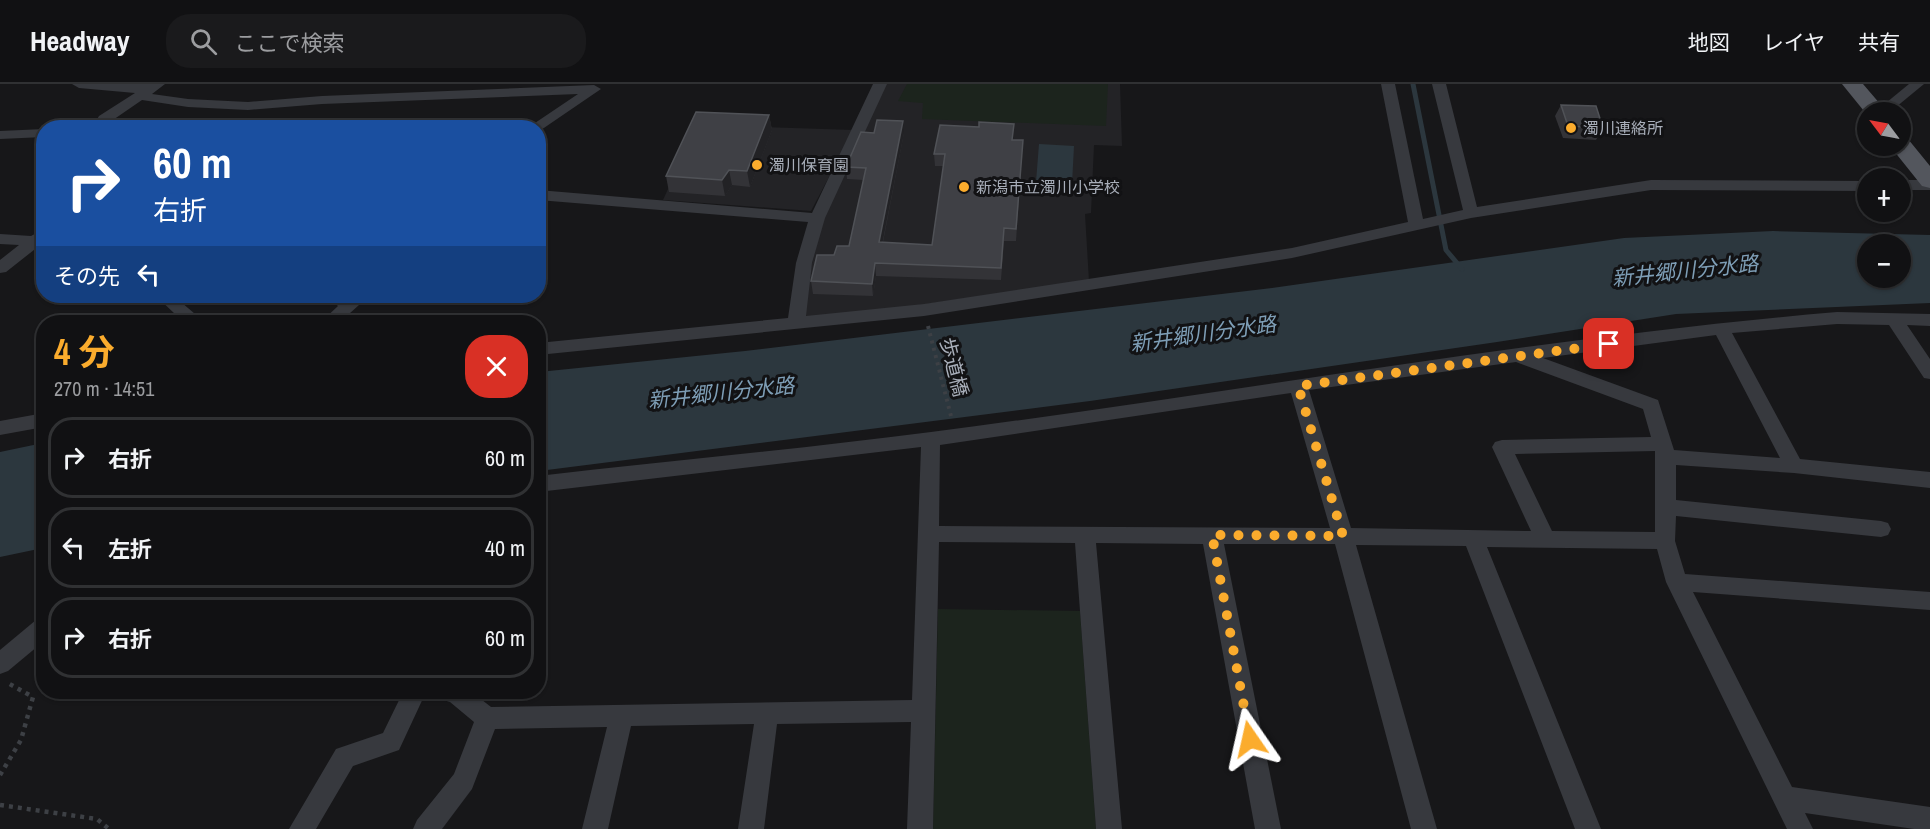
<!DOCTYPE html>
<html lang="ja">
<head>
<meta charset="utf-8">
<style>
	body { margin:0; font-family:"Archivo Narrow","Noto Sans JP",sans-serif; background:#1a1a1c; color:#f1f3f6; height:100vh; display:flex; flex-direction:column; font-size:22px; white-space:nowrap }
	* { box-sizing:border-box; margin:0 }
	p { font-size:20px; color:#9c9da0 }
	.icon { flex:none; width:33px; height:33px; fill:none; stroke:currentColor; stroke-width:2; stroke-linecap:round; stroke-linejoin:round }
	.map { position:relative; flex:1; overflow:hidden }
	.details { position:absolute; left:36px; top:231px; width:510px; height:384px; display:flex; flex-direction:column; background:#111113; border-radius:24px; box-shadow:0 2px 4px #0004,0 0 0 2px #303133 }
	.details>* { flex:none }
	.hud { position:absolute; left:36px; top:36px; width:510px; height:183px; border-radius:24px; box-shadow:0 2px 4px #0004,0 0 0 2px #303133; background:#1a4fa0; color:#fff; overflow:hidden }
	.needle { width:39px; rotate:302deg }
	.tools { position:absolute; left:1857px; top:18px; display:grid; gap:12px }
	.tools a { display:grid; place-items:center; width:54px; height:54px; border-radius:50%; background:#111113; box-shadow:0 2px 4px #0004,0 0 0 2px #303133; font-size:30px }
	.pin { position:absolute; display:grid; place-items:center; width:51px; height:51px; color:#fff; margin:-26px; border-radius:12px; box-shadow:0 3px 9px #0006 }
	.me { position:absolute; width:66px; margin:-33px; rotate:349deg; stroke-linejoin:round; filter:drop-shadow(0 0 4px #0008) }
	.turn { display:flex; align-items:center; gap:21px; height:126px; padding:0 18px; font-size:27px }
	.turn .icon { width:78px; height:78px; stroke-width:2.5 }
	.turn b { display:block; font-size:42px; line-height:51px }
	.then { display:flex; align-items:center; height:57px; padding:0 18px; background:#0003; gap:12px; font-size:22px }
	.round { display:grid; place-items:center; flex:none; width:63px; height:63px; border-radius:24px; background:#1a1a1c }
	.overview { display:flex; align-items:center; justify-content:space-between; height:102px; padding:0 18px }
	h1 { font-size:36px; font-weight:700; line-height:45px; color:#fbac2d }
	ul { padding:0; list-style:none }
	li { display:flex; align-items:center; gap:18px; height:81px; margin:0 12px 9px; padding:0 6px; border:3px solid #303133; border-radius:24px }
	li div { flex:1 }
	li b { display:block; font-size:22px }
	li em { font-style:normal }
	header { display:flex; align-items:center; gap:36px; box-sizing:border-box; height:84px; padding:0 30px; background:#111113; border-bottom:2px solid #303133 }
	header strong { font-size:28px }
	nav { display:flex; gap:33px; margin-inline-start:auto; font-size:21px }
	.search { width:420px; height:54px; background:#1a1a1c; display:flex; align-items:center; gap:15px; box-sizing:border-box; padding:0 21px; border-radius:24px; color:#9c9da0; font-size:22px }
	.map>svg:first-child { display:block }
</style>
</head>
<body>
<header>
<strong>Headway</strong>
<div class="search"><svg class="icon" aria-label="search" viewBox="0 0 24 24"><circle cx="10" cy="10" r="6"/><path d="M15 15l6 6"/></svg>ここで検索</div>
<nav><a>地図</a><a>レイヤ</a><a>共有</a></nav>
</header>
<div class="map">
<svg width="1930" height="745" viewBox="0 0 1930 745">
	<rect width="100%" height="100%" fill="#171719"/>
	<g fill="#232326">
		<polygon points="886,0 1120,0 1122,62 1094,61 1091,129 1085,130 1089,197 814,236 803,230 808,195 825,128"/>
		<polygon points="697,41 854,46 811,127 663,116"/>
	</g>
	<g fill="#1c241d">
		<polygon points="907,0 1108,0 1106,42 922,35 923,19 898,17"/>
		<polygon points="938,525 1080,527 1096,745 933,745"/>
	</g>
	<g fill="#2c373e" fill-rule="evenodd">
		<polygon points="1039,60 1074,62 1072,100 1036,98"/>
		<path d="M1773 147 1930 151V219L1676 230 1497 258 1090 317 539 387V288L745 267 1272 204 1624 154ZM1868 160H1900V194H1868Z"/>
		<polygon points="43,359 43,464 0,473 0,368"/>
	</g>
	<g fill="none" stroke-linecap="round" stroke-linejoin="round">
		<polyline stroke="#2c373e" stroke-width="5" points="1413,0 1446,166 1462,185"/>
		<polyline stroke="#3d4045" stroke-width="4" stroke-dasharray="3 4.5" stroke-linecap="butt" points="928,242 952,336"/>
		<g stroke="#3d4045" stroke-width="4.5" stroke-dasharray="4 5" stroke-linecap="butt">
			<polyline points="0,691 21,656 33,613 6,598"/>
			<polyline points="0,721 97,735 109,745"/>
		</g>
		<g fill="#37393e" fill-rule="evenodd">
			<polygon points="72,0 165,0 152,10 188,15 248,18 322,12 594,1 601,5 538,48 538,44 530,44 532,41 578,10 322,20 248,26 188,23 142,16 110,38 106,44 92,44 99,32 135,9 79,4"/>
			<polygon points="873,0 887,0 825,134 812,179 806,232 924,220 1292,164 1408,138 1381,0 1395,0 1423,135 1463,126 1432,0 1446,0 1477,123 1651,96 1868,97 1868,107 1651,106 1471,134 1292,174 924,232 538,271 538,259 788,234 796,179 808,138 538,116 538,106 812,129"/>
			<polygon points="1909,0 1924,0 1890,28 1875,28"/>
			<polygon points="44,45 44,53 0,55 0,47"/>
			<rect x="1900" y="96" width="30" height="10"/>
			<polygon points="44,145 44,158 6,188 0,189 0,176 19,161 0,160 0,150 31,152"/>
			<polygon points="156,212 174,212 195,230 188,238 170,238 175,230"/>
			<polygon points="327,212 347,212 359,221 340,238 321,238 338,222"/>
			<path d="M1837 228 1930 230V242L1907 241 1930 275V295L1924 294 1889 241 1837 240 1732 249 1800 375 1930 388V404L1794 389 1676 381V416L1881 437 1888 439 1891 445 1888 451 1881 453 1676 432 1675 457 1685 490 1930 508V526L1693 508 1792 703 1930 723V745H1914L1805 729 1813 745H1787L1666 498 1657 465 1487 463 1601 745H1575L1466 462 1356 461 1437 745H1411L1335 460H1224L1281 745H1255L1203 460 1096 459 1122 745H1096L1075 459 939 458 933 745H907L911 638 777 640 764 745H738L754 640 631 642 608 745H582L607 643 495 645 472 705 442 745H413L417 736 454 690 474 638 450 618 440 615 437 608H472L491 623 912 616 921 363 538 408V392C669 377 800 365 931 348 1233 309 1533 254 1837 228ZM1716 251 1780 374 1674 366 1658 316 1543 274ZM1516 278 1643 325 1651 353 1502 356 1495 358 1492 363 1531 447 1351 444 1309 306ZM1291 309 1330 444 939 442 940 361ZM1655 367V448L1552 447 1515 370Z"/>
			<polygon points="44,329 44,343 0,351 0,337"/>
			<polygon points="44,534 44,557 8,587 0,590 0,566 36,536"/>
			<polygon points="403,608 426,608 399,666 353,682 316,745 289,745 336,665 383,649"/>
		</g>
		<g fill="#53565d" fill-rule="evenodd">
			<polygon points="1842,0 1863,0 1887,28 1868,28 1868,32"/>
			<polygon points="1900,53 1908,55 1930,82 1930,104 1922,102 1890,62 1900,62"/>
		</g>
	</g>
	<g fill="#333337">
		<polygon points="1561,21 1603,44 1596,56 1563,54 1555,32"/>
		<polygon points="769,31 772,46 750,103 732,101 725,112 669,108 666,92"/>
		<polygon points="874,49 904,49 883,158 932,161 944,82 935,82 934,70 1013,56 1023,56 1016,157 1004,157 1001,196 876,192 873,212 813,210 811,197 834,171 849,162 864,96 847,95 846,83"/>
	</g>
	<g fill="#222225">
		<polygon points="769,31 772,46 750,103 747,87"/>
		<polygon points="903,37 904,49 880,171 879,158"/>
		<polygon points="729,86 732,101 725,112 722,96"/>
		<polygon points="875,179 876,192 873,212 872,200"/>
	</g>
	<g fill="#3f4045" stroke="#505257" stroke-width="1.5">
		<polygon points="1561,21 1596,22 1603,44 1568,42"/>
		<polygon points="696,28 769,31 747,87 729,86 722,96 666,92"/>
		<polygon points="877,36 903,37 879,158 932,161 945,70 934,70 940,41 979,43 979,38 1014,40 1012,56 1023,56 1016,145 1004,144 1001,184 875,179 872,200 811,197 817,171 834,171 837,162 849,162 866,84 846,83 861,48 874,49"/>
	</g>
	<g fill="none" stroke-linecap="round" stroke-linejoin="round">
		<polyline stroke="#fbac2d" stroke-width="10" stroke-dasharray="0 18" points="1250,655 1212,451 1343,452 1298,302 1609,260"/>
	</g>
	<g fill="#fbac2d" stroke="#121214" stroke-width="2">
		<circle cx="1571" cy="44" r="6"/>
		<circle cx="757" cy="81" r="6"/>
		<circle cx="964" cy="103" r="6"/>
	</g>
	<g text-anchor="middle" stroke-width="6" stroke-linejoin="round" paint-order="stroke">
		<g font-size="16" fill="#a8aeb9" stroke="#121214" text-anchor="start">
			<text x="1583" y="50">濁川連絡所</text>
			<text x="769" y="87">濁川保育園</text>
			<text x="976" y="109">新潟市立濁川小学校</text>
		</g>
		<g font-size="20" fill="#a8aeb9" stroke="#121214">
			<text transform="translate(954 283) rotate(76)" y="7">歩道橋</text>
		</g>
		<g font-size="21" font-style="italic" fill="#7e9eb6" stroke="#121214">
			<text transform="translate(1685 187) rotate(-6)" y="7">新井郷川分水路</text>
			<text transform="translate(1203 250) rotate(-8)" y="7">新井郷川分水路</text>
			<text transform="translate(721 309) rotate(-6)" y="7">新井郷川分水路</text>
		</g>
	</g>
</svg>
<div class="tools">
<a><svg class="needle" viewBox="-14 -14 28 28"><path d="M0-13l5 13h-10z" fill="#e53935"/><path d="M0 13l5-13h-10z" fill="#9c9da0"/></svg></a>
<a>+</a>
<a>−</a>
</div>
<div class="pin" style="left:1609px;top:260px;background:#d93025"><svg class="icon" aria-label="arrive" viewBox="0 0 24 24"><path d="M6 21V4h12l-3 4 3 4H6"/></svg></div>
<svg class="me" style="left:1250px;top:655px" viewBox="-20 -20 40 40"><path d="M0-17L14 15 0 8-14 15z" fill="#fbac2d" stroke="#fff" stroke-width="4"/></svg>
<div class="hud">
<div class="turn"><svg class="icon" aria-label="right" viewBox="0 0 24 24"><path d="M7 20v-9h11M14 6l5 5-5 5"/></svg><div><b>60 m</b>右折</div></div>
<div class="then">その先<svg class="icon" aria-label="left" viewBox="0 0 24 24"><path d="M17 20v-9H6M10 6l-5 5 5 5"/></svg></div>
</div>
<section class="details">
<div class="overview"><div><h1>4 分</h1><p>270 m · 14:51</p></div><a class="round" style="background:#d93025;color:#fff"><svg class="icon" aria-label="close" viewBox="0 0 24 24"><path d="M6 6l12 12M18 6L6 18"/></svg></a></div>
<ul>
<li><svg class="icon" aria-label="right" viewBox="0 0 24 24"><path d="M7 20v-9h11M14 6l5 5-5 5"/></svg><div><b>右折</b></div><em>60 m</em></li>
<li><svg class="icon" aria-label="left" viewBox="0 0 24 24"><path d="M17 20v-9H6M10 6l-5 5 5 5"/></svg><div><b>左折</b></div><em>40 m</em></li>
<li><svg class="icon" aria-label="right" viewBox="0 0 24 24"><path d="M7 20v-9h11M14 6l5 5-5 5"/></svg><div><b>右折</b></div><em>60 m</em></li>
</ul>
</section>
</div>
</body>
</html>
